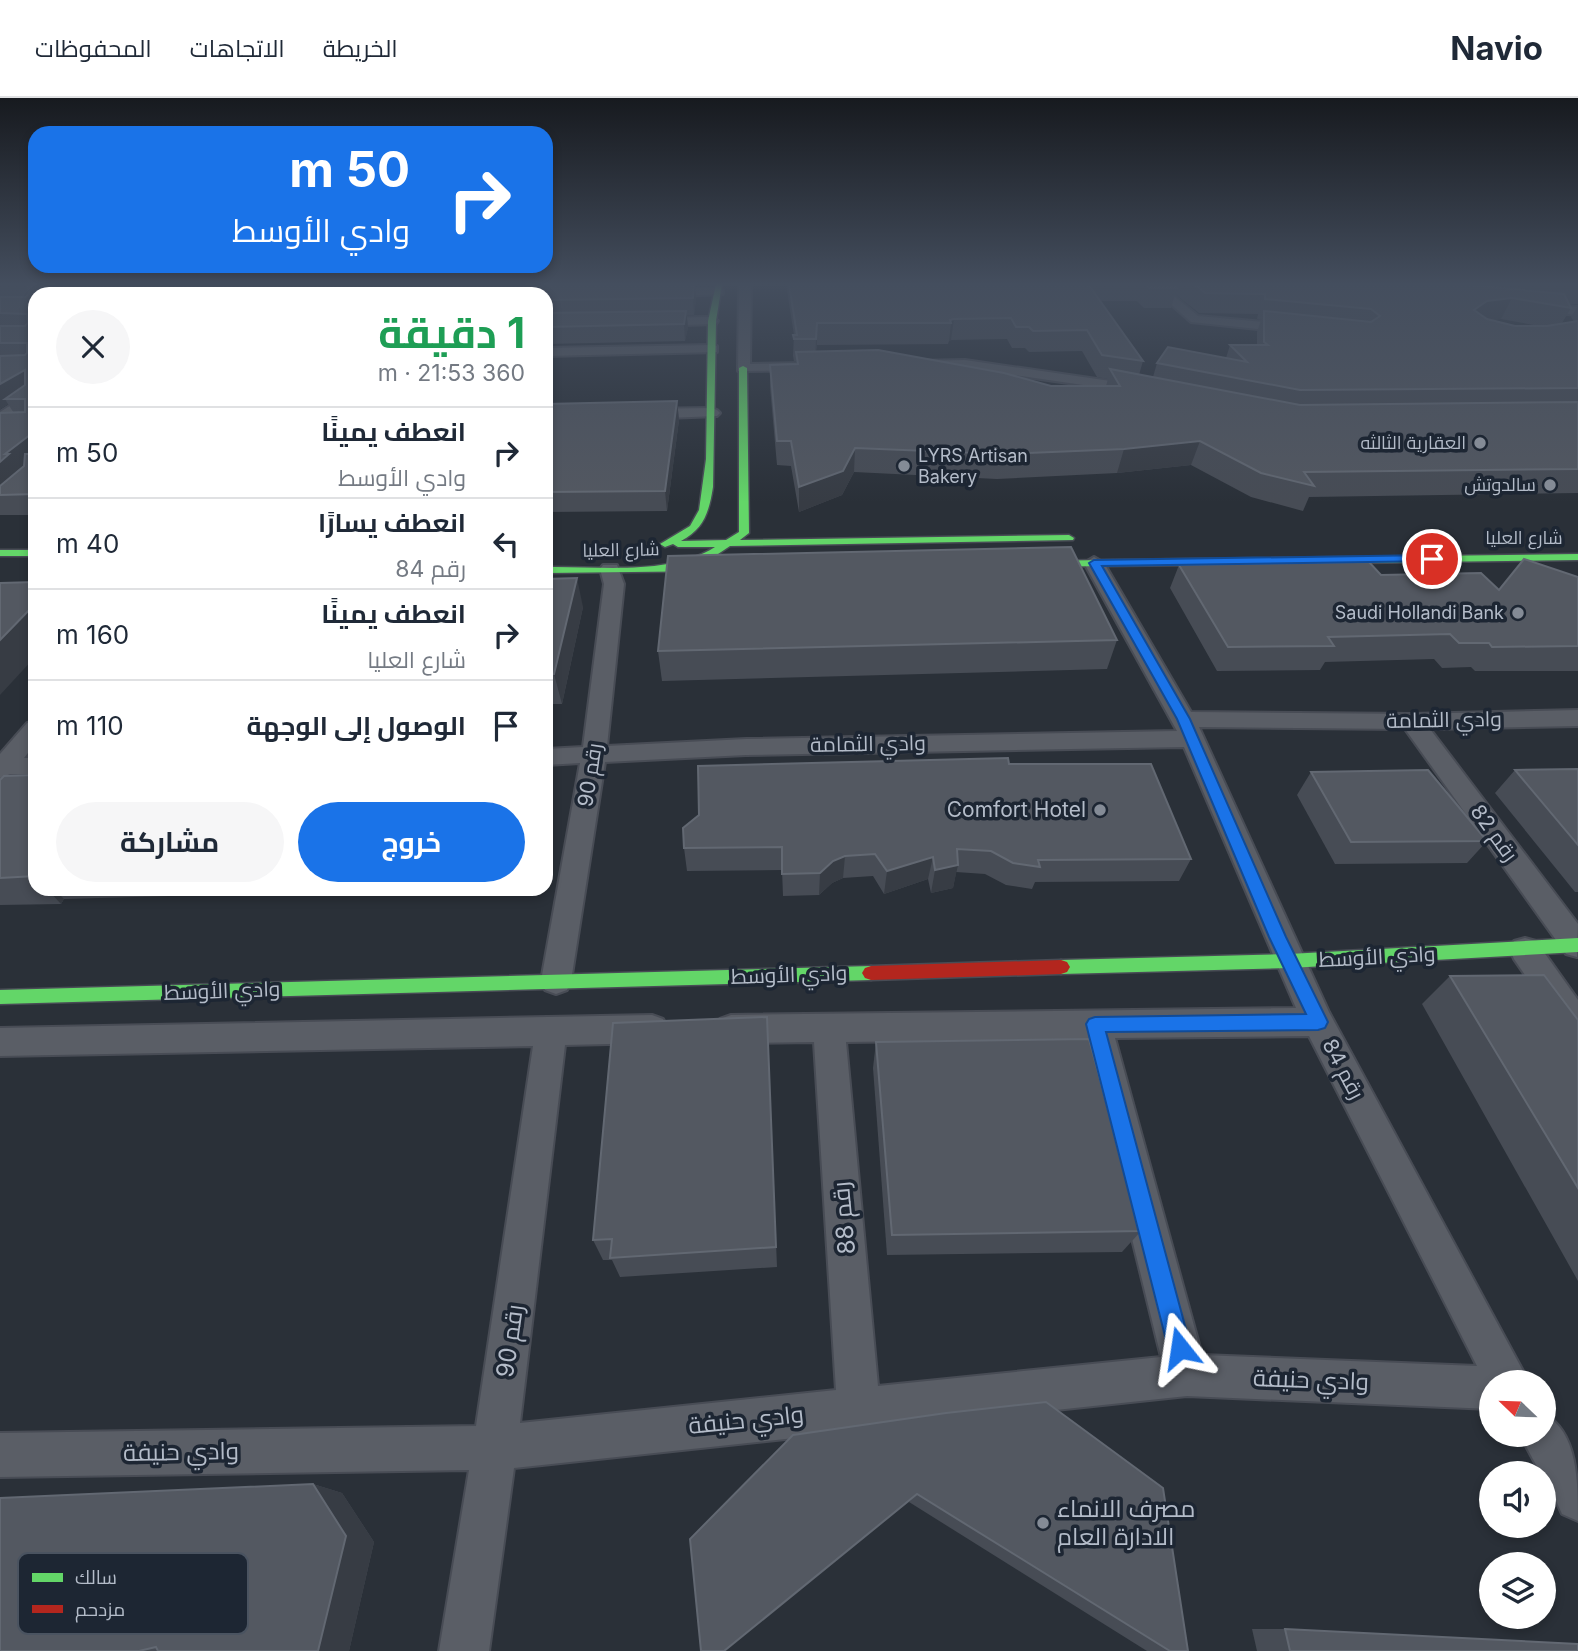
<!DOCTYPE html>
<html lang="ar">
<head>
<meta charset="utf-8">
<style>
	body { margin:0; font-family:Inter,Cairo,sans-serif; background:#f6f6f7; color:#1f2937; direction:rtl; height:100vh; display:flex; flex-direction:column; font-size:26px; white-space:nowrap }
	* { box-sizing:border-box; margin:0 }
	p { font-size:23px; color:#747a83 }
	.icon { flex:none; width:38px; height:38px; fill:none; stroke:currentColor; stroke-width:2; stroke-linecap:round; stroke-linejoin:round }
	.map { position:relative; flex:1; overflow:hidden; direction:ltr }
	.details { position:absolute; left:28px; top:189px; width:525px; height:609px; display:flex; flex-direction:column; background:#fff; border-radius:21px; box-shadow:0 4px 10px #0003; direction:rtl }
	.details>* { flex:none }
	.hud { position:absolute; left:28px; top:28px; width:525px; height:147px; border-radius:21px; box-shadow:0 4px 10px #0003; direction:rtl; background:#1a73e8; color:#fff; overflow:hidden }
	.needle { width:46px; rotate:293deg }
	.fabs { position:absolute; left:1479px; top:1272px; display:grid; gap:14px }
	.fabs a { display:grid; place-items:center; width:77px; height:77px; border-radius:50%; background:#fff; box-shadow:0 4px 10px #0003; font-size:35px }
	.pin { position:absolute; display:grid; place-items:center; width:60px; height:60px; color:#fff; margin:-30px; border:4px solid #fff; border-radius:50%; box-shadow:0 2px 7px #0007 }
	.me { position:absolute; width:77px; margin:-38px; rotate:345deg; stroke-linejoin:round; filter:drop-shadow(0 0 5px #0008) }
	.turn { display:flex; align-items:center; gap:24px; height:147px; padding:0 28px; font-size:32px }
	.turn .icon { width:91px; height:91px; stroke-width:2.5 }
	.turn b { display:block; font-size:49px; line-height:60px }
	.round { display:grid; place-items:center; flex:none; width:74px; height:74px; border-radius:37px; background:#f6f6f7 }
	.head { display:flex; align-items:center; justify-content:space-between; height:119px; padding:0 28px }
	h1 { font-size:42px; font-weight:700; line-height:52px; color:#1e9e55 }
	.action { display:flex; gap:14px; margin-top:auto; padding:14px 28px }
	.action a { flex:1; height:80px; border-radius:42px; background:#1a73e8; color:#fff; font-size:28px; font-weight:700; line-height:80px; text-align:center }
	.action a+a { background:#f6f6f7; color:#1f2937 }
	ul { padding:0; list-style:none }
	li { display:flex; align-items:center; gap:21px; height:91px; padding:0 28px; border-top:2px solid #e0e1e3 }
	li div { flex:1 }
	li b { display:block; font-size:26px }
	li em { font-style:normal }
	header { display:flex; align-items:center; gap:42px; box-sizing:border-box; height:98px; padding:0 35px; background:#fff; border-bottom:2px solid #e0e1e3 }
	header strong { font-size:33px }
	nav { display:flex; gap:38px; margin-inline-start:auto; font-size:24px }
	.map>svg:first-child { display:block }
</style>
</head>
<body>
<header>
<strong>Navio</strong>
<nav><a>الخريطة</a><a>الاتجاهات</a><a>المحفوظات</a></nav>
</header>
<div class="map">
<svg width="1578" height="1553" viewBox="0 0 1578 1553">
	<rect width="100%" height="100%" fill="#2a3038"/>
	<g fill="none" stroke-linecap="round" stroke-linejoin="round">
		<defs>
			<g id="street">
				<polygon points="739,186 751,186 750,266 807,265 814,269 812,272 738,273"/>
				<polygon points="1148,186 1160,186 1198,218 1297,227 1303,231 1297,235 1191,224"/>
				<polygon points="719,190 723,192 723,196 657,199 651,195 657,191"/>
				<polygon points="1531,205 1578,209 1578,217 1527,212 1527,206"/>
				<polygon points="712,219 718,223 716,226 648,228 642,224 648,220"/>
				<polygon points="712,247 717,248 717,254 546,258 546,250"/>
				<polygon points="965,262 1145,288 1152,292 1145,296 965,270 914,271 907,267 914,263"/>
				<polygon points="35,292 35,303 0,326 0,314"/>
				<polygon points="712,310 717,312 720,315 717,318 641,321 633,316 641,311"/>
				<path d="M1094 459 1104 465 1191 614 1412 616 1578 612V628L1430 631 1578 826 1577 859 1566 856 1405 631 1199 629 1329 914 1529 1284H1491V1311L1187 1298 514 1370 489 1553H439L469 1372 0 1379V1335L476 1328 533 948 0 958V930L652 917 663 921 668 931 663 941 652 945 565 947 520 1325 836 1292 814 944 731 945 720 941 715 931 720 921 731 917 1296 910 1184 649 746 657 605 664 571 883 567 892 556 896 545 892 541 883 580 665 546 667V651L583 649 604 486 600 471 603 467H617L624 486 607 648 746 641 1177 633 1084 465ZM1309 938 1477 1268 1202 1257 1115 940ZM1083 941 1161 1259 878 1288 846 944Z"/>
				<polygon points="35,622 35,646 24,660 35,660 35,676 10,676 0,680 0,656 27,625"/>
				<polygon points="1525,840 1536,843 1578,902 1578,942 1567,938 1514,861 1510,852 1514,843"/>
				<path d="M1544 1316C1578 1334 1578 1384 1578 1423L1562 1416 1544 1376H1541L1520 1337H1544Z"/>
			</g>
			<g id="fast">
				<path d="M716 186H722L716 223 713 389C709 414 704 431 681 443L726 442 739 434V270L743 268 747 270 749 435 740 442 1069 437 1074 440 1073 442 730 448 712 460 693 467 722 468V472L718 473 546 475V469C600 468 669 478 715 449H678L673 446 665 449 660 446 690 428 699 412 706 361 708 223Z"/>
				<rect x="0" y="452" width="35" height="6"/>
				<polygon points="1578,456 1578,462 1027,469 1022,466 1027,463"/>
				<polygon points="1578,840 1578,854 1289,870 1061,876 1055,874 1052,869 1055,864 1061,862 1289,856"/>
				<polygon points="871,868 877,870 880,875 877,880 871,882 0,906 0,892"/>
			</g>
			<polygon id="jam" points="1061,862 1067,864 1070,869 1067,874 1061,876 871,882 865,880 862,875 865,870 871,868"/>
		</defs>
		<use href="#street" stroke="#484c55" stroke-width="4"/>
		<use href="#fast" stroke="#484c55" stroke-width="3"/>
		<use href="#jam" stroke="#484c55" stroke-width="3"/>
		<use href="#street" fill="#5a5e66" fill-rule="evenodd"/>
		<use href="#fast" fill="#63d668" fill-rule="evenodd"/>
		<use href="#jam" fill="#b3261e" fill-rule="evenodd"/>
	</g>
	<g fill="#474c55" fill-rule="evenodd">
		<polygon points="0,186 697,186 697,188 695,188 696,201 694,217 687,217 688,229 685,243 546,246 546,196 35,196 35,417 0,417 0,315 14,315 8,306 0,311"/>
		<path d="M786 186H1578V206H1569L1571 210 1562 225 1574 224 1571 219 1578 208V395L1309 399 1303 413 1251 399 1191 367 1117 375 997 381 854 374 842 397 799 414 791 368 777 367 770 289V267L796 266V263H794L793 258 794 237ZM1175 196 1199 215 1258 216 1257 221 1261 222 1257 234V247H1230L1226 260 1157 265 1153 279 1139 277 1143 263 1100 203H1137L1144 210H1171ZM1501 221 1539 228H1515L1491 222ZM1007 241 1012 250H1025L1029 254 1082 253 1097 279 1108 281 1106 288H1051L816 253 817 247 948 246 949 243 951 242Z"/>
		<polygon points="677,303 679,322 667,413 546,414 546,306"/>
		<polygon points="1179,467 1499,492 1578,479 1578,573 1475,573 1471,569 1442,570 1434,561 1325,564 1320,572 1217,573 1170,490"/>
		<polygon points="546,481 583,509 562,606 546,606"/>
		<polygon points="1117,542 1107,571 662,583 658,553"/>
		<polygon points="1009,666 1191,761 1179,783 1035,784 1032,791 1006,787 985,776 956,774 953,790 931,795 928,781 884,796 873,778 843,780 832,785 819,797 783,798 782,772 687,773 684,750"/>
		<polygon points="1578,671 1578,794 1575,794 1495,695 1515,672"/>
		<polygon points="1311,674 1487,743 1467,765 1335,766 1297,697"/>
		<polygon points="35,677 35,791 350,791 349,793 64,801 61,806 0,807 0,682"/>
		<polygon points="1450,878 1578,922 1578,1183 1422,906"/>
		<polygon points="767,919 777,1169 620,1179 612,1162 603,1162 593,1142"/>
		<polygon points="876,944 1141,1133 1122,1154 887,1157 873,970"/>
		<polygon points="946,1315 1188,1553 1147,1553 909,1404"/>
		<polygon points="313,1386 342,1395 374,1444 349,1553 0,1553"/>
		<polygon points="1252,1531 1285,1531 1578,1553 1257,1553"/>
	</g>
	<g fill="#373c44">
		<polygon points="694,186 696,201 694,217 693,200"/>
		<polygon points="1512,200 1501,221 1476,223 1474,212 1487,203"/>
		<polygon points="686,213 688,229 685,243 684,226"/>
		<polygon points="954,221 951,242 949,243 951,225 950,222"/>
		<polygon points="817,225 817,247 815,262 816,241"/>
		<polygon points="25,272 35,289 5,301 8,306 0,311 0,286"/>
		<polygon points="677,303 679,322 667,413 665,393"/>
		<polygon points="35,333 35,361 0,395 0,364 5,356"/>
		<polygon points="1200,343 1191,367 1117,375 1124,351"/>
		<polygon points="855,350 854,374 842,397 799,414 799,389"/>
		<polygon points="577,480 583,509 562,606 554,576"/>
		<polygon points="35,506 35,559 0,597 0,542"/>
		<polygon points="845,758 843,780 832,785 819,797 820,775 833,763"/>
		<polygon points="933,759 928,781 884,796 887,773"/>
		<polygon points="958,767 953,790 931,795 935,772"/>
		<polygon points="47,791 54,791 64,801 61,806"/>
		<polygon points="313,1386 342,1395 374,1444 349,1553 318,1553"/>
		<polygon points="917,1396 909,1404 726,1553 724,1553"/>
	</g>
	<g fill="#535861" stroke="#626872" stroke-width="2">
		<polygon points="0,186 543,187 694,186 693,200 546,202 546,196 35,196 35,333 5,356 9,356 0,364 0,315 25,314 25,301 5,301 25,287 25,272 0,286 0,258 25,257 27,255 27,245 0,245 0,228 25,228 28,225 27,216 0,215 0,199 26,199 29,196 28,186"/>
		<polygon points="789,186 1088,186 1143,263 1102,257 1087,232 1033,233 1029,229 1016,229 1011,220 954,221 950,222 951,225 817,225 816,241 794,241 793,237 797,237"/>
		<polygon points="1146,186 1173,186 1177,190 1149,190"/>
		<polygon points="1194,186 1460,186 1564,196 1571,210 1512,200 1487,203 1474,212 1487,221 1515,228 1547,228 1578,223 1578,290 1300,292 1157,265 1168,249 1247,264 1230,247 1268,247 1264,244 1264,213 1371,224 1380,218 1371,211 1265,201 1265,196 1205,195"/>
		<polygon points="686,213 684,226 546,229 546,215"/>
		<polygon points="878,252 1004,275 1051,288 1120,288 1110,271 1300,307 1578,304 1578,371 1304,374 1314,388 1261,375 1200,343 1124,351 1001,356 855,350 843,373 799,389 791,343 777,343 770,267 798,266 796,254"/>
		<polygon points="677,303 665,393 546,394 546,306"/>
		<polygon points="25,356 35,356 35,396 0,397 0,388 24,368"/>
		<polygon points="1071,449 1117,542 658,553 668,458"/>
		<polygon points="1524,461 1578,479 1578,548 1492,549 1489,545 1459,545 1450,536 1328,539 1334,548 1228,549 1179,467 1369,464 1381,477 1481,475 1499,492"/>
		<polygon points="577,480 554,576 546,576 546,481"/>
		<polygon points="35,484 35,506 0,542 0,485"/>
		<polygon points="1008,660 1009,666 1151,666 1191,761 1038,762 1040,769 1013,765 991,753 957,751 958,767 935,772 933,759 887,773 875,756 845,758 833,763 820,775 782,776 782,749 684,750 683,730 699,717 698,668"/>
		<polygon points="1578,671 1578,747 1515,672"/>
		<polygon points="1428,672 1487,743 1351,744 1311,674"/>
		<polygon points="35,677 35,778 0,780 0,682 4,678"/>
		<polygon points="1544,877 1578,922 1578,1090 1450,878"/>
		<polygon points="767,919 776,1149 610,1160 612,1141 593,1142 613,925"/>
		<polygon points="1089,941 1141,1133 892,1137 876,944"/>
		<polygon points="1046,1304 1163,1390 1188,1553 1170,1553 917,1396 724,1553 701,1553 690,1441 793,1337 946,1315"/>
		<polygon points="313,1386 346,1438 318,1553 158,1553 156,1549 139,1553 0,1553 0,1400"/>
		<polygon points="1285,1531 1578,1546 1578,1553 1290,1553"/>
	</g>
	<linearGradient id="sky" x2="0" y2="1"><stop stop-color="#171a1f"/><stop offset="0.46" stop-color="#444e5e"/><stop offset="1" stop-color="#444e5e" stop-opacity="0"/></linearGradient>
	<rect width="1578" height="404" fill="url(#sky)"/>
	<polygon fill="#1a73e8" stroke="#114b97" stroke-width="2" points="1432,457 1437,461 1436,463 1102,468 1190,621 1286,839 1328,924 1325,930 1318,932 1106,934 1191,1250 1188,1258 1180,1262 1171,1258 1168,1250 1086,926 1089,921 1095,919 1306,916 1269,839 1177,621 1089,465 1094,462"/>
	<g fill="#848b96" stroke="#1d2633" stroke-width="2.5">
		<circle cx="1480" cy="345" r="7"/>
		<circle cx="904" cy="368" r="7"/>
		<circle cx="1550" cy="387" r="7"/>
		<circle cx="1518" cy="515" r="7"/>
		<circle cx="1100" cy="712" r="7"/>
		<circle cx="1043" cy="1425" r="7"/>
	</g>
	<g text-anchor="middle" stroke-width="7" stroke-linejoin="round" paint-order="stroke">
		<g font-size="18" fill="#b4bcc9" stroke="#1d2633" text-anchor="end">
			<text x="1466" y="351">العقارية الثالثه</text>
			<text x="918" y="364" text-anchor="start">LYRS Artisan<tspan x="918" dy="21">Bakery</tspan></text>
			<text x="1536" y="393">سالدوتش</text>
			<text x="1504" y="521">Saudi Hollandi Bank</text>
		</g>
		<g font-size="18" fill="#b4bcc9" stroke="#1d2633">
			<text x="1524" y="446">شارع العليا</text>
			<text transform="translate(621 452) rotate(-1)" y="6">شارع العليا</text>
		</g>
		<g font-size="21" fill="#b4bcc9" stroke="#1d2633">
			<text transform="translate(1444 622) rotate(-1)" y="7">وادي الثمامة</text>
			<text transform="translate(868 646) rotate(-1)" y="7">وادي الثمامة</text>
			<text transform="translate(590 677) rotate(-81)" y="7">رقم 90</text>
			<text transform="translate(1494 735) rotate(54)" y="7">رقم 82</text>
			<text transform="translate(1377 859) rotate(-3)" y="7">وادي الأوسط</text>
			<text transform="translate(789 877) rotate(-2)" y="7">وادي الأوسط</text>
			<text transform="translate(222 893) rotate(-2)" y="7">وادي الأوسط</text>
			<text transform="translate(1343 971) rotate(62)" y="7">رقم 84</text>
		</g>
		<g font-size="21" fill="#b4bcc9" stroke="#1d2633" text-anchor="end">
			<text x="1086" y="719">Comfort Hotel</text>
		</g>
		<g font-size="24" fill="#b4bcc9" stroke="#1d2633">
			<text transform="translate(844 1120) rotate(-95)" y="8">رقم 88</text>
			<text transform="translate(510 1243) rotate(-82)" y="8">رقم 90</text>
			<text transform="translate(1311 1282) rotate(2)" y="8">وادي حنيفة</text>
			<text transform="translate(746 1322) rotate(-6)" y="8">وادي حنيفة</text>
			<text transform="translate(181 1354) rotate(-1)" y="8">وادي حنيفة</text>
		</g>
		<g font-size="24" fill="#b4bcc9" stroke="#1d2633" text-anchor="start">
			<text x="1057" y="1419">مصرف الانماء<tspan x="1057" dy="28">الادارة العام</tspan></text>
		</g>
	</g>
	<rect x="18" y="1455" width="230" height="81" rx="10" fill="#1d2633" stroke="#4a5360" stroke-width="2"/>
	<rect x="32" y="1475" width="31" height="9" fill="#63d668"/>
	<rect x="32" y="1507" width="31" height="8" fill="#b3261e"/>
	<g font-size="19" fill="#b4bcc9">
		<text x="75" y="1486">سالك</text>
		<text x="75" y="1518">مزدحم</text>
	</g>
</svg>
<div class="fabs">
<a><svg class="needle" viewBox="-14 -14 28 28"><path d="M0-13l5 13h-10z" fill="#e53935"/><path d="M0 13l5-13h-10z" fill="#747a83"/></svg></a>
<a><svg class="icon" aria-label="sound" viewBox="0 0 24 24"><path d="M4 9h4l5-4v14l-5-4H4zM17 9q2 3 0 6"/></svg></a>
<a><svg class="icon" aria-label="layers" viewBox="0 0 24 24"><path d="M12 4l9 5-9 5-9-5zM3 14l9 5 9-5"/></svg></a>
</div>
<div class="pin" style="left:1432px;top:461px;background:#d93025"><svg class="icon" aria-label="arrive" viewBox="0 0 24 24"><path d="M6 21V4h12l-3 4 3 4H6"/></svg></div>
<svg class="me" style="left:1180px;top:1250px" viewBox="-20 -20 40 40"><path d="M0-17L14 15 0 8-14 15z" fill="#1a73e8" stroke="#fff" stroke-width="4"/></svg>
<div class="hud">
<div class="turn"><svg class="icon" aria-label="right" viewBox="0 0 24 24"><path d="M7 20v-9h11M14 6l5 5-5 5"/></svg><div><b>50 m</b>وادي الأوسط</div></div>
</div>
<section class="details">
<div class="head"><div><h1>1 دقيقة</h1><p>360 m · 21:53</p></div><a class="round"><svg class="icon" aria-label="close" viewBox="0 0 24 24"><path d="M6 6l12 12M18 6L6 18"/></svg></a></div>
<ul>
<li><svg class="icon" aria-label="right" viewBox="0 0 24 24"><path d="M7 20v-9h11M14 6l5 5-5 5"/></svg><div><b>انعطف يمينًا</b><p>وادي الأوسط</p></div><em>50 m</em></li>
<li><svg class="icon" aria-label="left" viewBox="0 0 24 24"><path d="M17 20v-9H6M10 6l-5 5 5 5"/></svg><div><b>انعطف يسارًا</b><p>رقم 84</p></div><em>40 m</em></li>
<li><svg class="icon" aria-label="right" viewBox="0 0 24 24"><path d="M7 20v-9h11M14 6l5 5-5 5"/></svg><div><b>انعطف يمينًا</b><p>شارع العليا</p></div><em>160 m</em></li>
<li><svg class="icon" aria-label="arrive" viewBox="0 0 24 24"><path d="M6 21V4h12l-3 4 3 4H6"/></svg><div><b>الوصول إلى الوجهة</b></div><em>110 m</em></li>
</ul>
<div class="action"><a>خروج</a><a>مشاركة</a></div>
</section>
</div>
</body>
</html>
